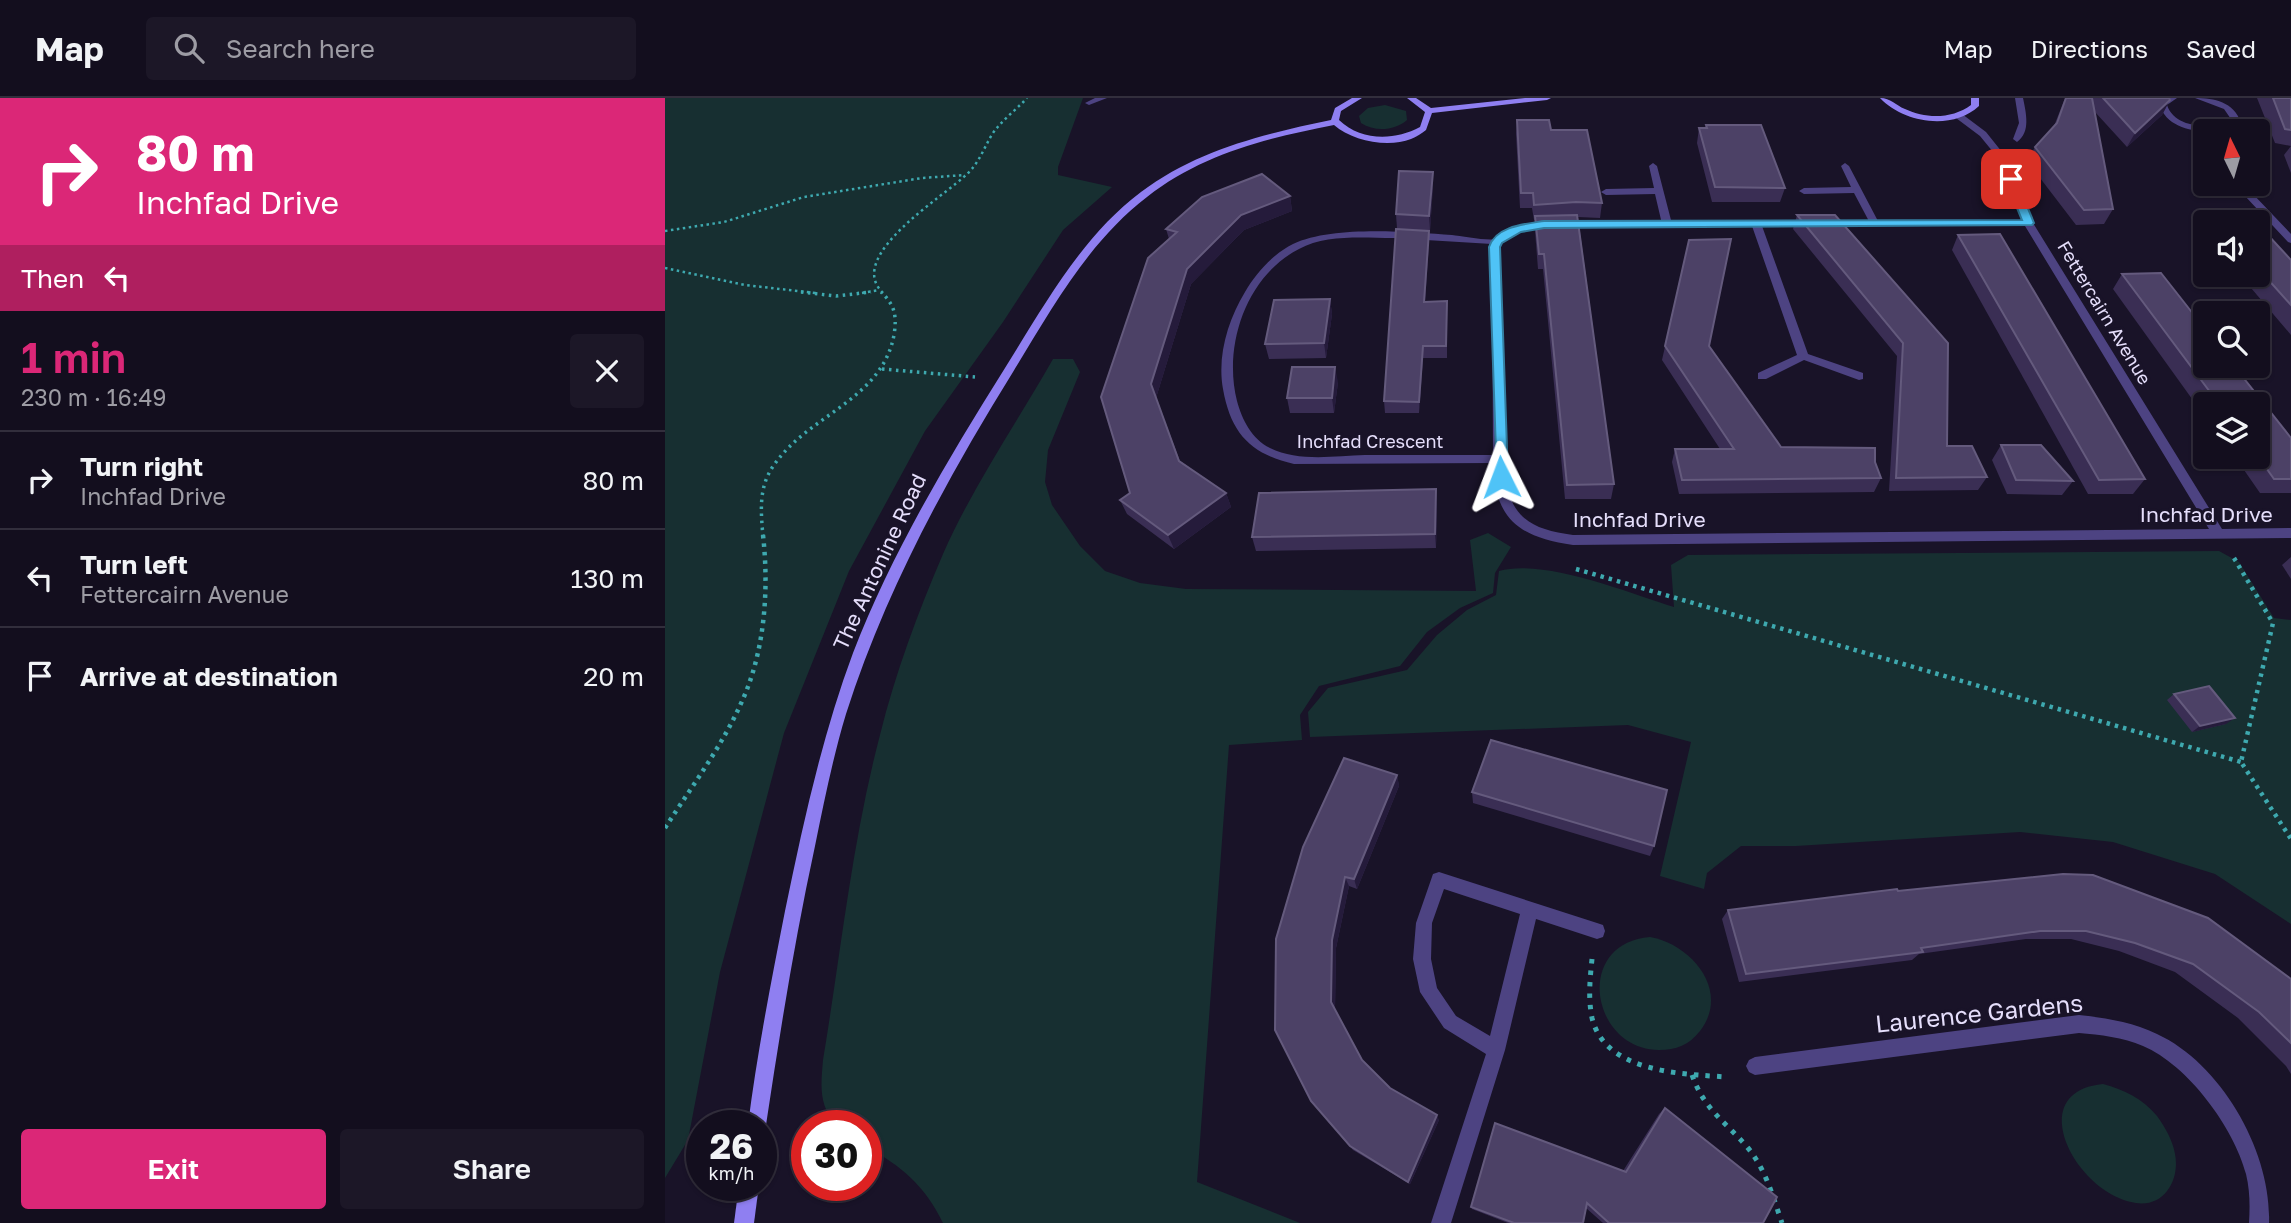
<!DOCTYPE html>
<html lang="en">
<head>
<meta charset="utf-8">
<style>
	body { margin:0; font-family:"Golos Text",sans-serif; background:#1c1727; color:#f1f3f6; height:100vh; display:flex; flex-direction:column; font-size:26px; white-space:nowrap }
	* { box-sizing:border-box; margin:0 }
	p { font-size:23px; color:#9d9ca4 }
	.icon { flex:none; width:38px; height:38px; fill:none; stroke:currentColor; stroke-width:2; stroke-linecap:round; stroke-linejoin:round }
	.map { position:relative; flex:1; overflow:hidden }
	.details { display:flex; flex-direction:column; background:#130e1e; width:665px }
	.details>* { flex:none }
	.hud { background:#db2777; color:#fff; overflow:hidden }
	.needle { width:46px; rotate:355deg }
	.controls { position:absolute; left:1528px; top:21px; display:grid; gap:14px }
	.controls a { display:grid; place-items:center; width:77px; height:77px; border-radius:7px; background:#130e1e; box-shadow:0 2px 5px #0004,0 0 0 2px #322e3c; font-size:35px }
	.speed { position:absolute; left:21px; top:1012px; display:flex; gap:14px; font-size:35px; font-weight:700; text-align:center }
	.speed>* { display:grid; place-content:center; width:91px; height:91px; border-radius:50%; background:#130e1e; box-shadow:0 2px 5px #0004,0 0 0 2px #322e3c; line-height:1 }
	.speed small { font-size:18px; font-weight:400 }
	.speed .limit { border:10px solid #d22; background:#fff; color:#111 }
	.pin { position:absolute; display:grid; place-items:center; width:60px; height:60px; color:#fff; margin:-30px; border-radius:14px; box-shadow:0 4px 10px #0006 }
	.me { position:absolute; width:77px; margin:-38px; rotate:357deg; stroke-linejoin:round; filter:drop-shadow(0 0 5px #0008) }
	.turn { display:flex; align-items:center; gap:24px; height:147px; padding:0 21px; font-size:32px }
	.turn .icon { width:91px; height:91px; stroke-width:2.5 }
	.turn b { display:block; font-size:49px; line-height:60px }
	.then { display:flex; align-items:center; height:66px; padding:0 21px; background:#0003; gap:14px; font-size:26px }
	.round { display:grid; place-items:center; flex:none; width:74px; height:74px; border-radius:7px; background:#1c1727 }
	.summary { display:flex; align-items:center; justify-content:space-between; height:119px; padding:0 21px }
	h1 { font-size:42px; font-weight:600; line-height:52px; color:#db2777 }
	.cta { display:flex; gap:14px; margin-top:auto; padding:14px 21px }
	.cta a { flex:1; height:80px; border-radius:7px; background:#db2777; color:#fff; font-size:28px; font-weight:600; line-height:80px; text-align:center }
	.cta a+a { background:#1c1727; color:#f1f3f6 }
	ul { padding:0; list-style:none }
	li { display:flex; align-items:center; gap:21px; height:98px; padding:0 21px; border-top:2px solid #322e3c }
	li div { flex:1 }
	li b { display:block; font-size:26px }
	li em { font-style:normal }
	header { display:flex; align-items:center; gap:42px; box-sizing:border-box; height:98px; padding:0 35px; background:#130e1e; border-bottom:2px solid #322e3c }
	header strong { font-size:33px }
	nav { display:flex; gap:38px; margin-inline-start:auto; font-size:24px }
	.search { width:490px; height:63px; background:#1c1727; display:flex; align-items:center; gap:18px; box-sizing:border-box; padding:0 24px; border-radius:7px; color:#9d9ca4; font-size:26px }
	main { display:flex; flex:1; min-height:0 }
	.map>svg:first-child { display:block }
</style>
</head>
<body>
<header>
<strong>Map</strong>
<div class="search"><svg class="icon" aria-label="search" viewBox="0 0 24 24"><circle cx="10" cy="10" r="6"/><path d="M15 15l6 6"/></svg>Search here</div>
<nav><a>Map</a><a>Directions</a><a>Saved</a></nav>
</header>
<main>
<section class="details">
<div class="hud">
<div class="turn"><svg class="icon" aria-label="right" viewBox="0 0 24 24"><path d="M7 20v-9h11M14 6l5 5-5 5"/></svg><div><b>80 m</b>Inchfad Drive</div></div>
<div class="then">Then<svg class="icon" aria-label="left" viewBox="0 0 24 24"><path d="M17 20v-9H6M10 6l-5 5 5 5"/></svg></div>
</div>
<div class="summary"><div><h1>1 min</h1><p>230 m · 16:49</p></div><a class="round"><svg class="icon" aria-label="close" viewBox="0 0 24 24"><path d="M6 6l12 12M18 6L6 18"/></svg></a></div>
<ul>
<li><svg class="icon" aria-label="right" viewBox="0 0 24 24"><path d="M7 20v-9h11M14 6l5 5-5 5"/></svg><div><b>Turn right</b><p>Inchfad Drive</p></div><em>80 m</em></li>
<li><svg class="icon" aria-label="left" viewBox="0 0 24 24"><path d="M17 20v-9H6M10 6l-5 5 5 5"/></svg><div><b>Turn left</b><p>Fettercairn Avenue</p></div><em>130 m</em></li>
<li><svg class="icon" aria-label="arrive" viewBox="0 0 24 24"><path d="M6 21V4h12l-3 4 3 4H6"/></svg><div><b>Arrive at destination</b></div><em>20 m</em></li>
</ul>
<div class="cta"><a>Exit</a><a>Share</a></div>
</section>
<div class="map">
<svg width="1626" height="1125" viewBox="0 0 1626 1125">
	<rect width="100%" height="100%" fill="#191328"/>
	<g fill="#172f31">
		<polygon points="0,0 418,0 393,69 393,77 447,89 398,132 338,224 260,333 184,473 119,635 55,874 23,1042 0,1080"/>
		<path d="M720 7 741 13 742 22C729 33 710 34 696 25L694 18 703 10Z"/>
		<path d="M388 261H408L415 274 383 352 380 384 387 407 415 448 440 473 475 485 521 491 811 493 805 442 823 435 846 449 830 475 828 495 795 510 762 534 735 568 654 588 635 617 637 642 564 647 532 1084 635 1125H278C261 1089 236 1067 201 1049V1027H172C153 1008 156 987 158 962 176 854 187 743 215 637 230 576 253 514 278 456 308 388 351 326 388 261Z"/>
		<path d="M1554 453 1574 464 1609 520 1626 522V826L1550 776 1448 744 1355 734 1131 748H1076L1042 775 1039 791 995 778 1026 644 963 627 645 639 643 614 663 590 742 572 772 537 802 512 831 497 834 473C879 460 964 495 1009 509L1006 467 1023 457Z"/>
		<path d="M985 839C1026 846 1066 893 1035 933 1024 947 1011 952 994 952 927 952 907 846 985 839Z"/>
		<path d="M1438 986C1459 992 1477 1000 1492 1018 1500 1029 1508 1043 1510 1056 1515 1081 1500 1109 1471 1105 1412 1097 1356 994 1438 986Z"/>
	</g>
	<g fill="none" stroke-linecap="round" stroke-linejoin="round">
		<g stroke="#3ea9af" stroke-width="2.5" stroke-dasharray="2.5 3.5" stroke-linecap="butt">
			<polyline points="0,133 59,124 139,99 257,80 300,77"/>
			<polyline points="0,170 80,187 150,195"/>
			<polyline points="197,195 214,192"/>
			<path d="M218 195C179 158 280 98 302 76 315 64 319 49 328 35 337 22 351 12 362 0"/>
		</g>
		<g stroke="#3ea9af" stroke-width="3.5" stroke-dasharray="2.5 4.5" stroke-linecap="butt">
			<polyline points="136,194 171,198 206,194"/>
			<polyline points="217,271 310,279"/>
			<path d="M98 439C96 414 93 389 109 367 143 317 217 302 229 237 232 218 230 207 216 194"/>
		</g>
		<g stroke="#3ea9af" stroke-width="4.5" stroke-dasharray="3.5 5" stroke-linecap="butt">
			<polyline points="1569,460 1608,525 1576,664 1626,741"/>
			<polyline points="911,471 1576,664"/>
			<path d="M0 730C27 688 58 647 78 601 100 551 104 491 98 437"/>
		</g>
		<g stroke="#3ea9af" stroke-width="5" stroke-dasharray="4.5 7" stroke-linecap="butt">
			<path d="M927 861C925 881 923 900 927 920 940 975 1018 976 1062 979"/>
			<path d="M1027 977C1040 1013 1060 1023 1083 1050 1101 1072 1108 1099 1117 1125"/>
		</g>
		<g fill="#4d4382" fill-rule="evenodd">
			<path d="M1350 0H1358C1361 15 1366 34 1352 44L1348 41 1354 25Z"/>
			<polygon points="988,65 992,68 1007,126 1002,129 997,126 990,96 941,97 936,94 941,91 989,90 984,68"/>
			<polygon points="1180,65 1184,68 1214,125 1212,127 1206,127 1189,95 1139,96 1134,93 1139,90 1186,89 1176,68"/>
		</g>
		<g fill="#4d4382" fill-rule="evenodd">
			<polygon points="430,0 442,0 424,7 420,5"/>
			<path d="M1502 0H1512L1502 7C1510 31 1545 30 1566 26L1568 24 1559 11 1530 0C1550 0 1568 4 1576 24L1572 30C1546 36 1504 37 1494 6Z"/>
			<path d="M1291 16H1297L1321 34 1341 59 1368 125 1557 431 1626 430V440L908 447C854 439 830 422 828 365L629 366C586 356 566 336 558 291 552 258 563 222 580 194 591 175 608 156 628 146 668 127 744 134 787 137 796 138 823 143 830 141 834 140 839 134 843 132 854 127 867 125 879 123L1357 122 1333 60 1315 38 1291 20ZM1087 128 1132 257 1093 275V281H1101L1139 262 1194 282 1198 281V275L1143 256 1097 128H1360L1544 431 908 437C870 432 847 422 841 382L835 149C844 134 862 131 879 129ZM728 140 827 146 828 357C785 357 743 357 700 357 669 358 633 364 605 350 587 341 577 322 572 303 558 248 581 178 634 151 661 136 699 140 728 140Z"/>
			<polygon points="1574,86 1582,86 1587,95 1626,136 1626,145 1623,144 1580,98"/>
			<path d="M774 774 932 825 938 827 940 833 938 839 932 841 871 821 840 952 786 1125H766L821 956 779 930 755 894 748 861 751 825 768 776ZM779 791 855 816 825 938 791 918 772 890 766 861 767 825Z"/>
			<path d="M1414 917C1441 920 1467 924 1492 936 1557 966 1607 1055 1604 1125H1584C1585 1108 1585 1093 1581 1076 1569 1030 1523 967 1478 948 1458 939 1435 937 1414 935L1090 977 1084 974 1081 968 1084 962 1090 959Z"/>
		</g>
		<g fill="#8f7ff1" fill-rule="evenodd">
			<path d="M687 0H697L676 13 674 22C696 43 729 43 755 29L760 14 742 0H751L766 10 860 0H886L882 2 767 15 761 32C757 35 751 39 746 41 723 50 687 43 669 27 602 40 537 56 482 99 423 144 386 212 348 274 281 382 220 494 181 616 168 659 159 704 150 748 130 840 115 934 101 1027L96 1035V1027H83C92 956 106 884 120 813 138 726 157 638 188 555 227 454 283 361 340 270 379 208 416 139 476 94 532 52 598 36 666 22L670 10Z"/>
			<path d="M1215 0C1226 0 1230 7 1240 11 1261 21 1287 21 1306 7V0H1314V8C1287 33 1239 25 1215 0Z"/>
			<polygon points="74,1087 94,1087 89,1125 69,1125"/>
		</g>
	</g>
	<g fill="#3a2e54">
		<polygon points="1400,0 1504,0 1505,2 1497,17 1462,49 1430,14 1448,111 1439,126 1411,127 1362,63 1370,49 1389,28"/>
		<polygon points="1592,0 1626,0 1626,48 1610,45"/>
		<polygon points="852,22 886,32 937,105 935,120 913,119 949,386 946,401 900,401 878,171 873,171 870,133 870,122 869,122 867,110 855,110 851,36"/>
		<polygon points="1041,27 1120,90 1115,104 1047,104 1032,45 1034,30 1040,30"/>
		<polygon points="1626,48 1626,75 1619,57"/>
		<polygon points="768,88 765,133 732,131 731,116"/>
		<polygon points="625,98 627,113 579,132 526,186 491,300 515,363 561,395 566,409 509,451 462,416 455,402 465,395 504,141 501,131"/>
		<polygon points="1132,117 1283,245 1282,348 1322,379 1313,392 1224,393 1232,258 1128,131"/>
		<polygon points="1293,137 1480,381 1468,396 1423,396 1287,152"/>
		<polygon points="1024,142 1044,248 1116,349 1210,364 1216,380 1209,394 1014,396 1007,364 1010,351 1055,351 997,262"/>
		<polygon points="1592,144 1626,162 1626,237 1575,177 1592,177"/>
		<polygon points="764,145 760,204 782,203 782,260 758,260 754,315 720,315 719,303"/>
		<polygon points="1496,175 1540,231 1540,268 1569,268 1626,340 1626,395 1595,395 1570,359 1592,359 1592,306 1540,306 1540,319 1448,191 1457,176"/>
		<polygon points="665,201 667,216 661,260 604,261 600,246"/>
		<polygon points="673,284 669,315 625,315 622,300"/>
		<polygon points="1336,347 1408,383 1397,397 1342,396 1327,362"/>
		<polygon points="772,406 771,450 591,453 587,439"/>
		<polygon points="1626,459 1626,481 1617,467"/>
		<polygon points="1509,596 1561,626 1527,634 1502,602"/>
		<polygon points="679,660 732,677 734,688 692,791 684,788 671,850 670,911 697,962 725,990 774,1022 745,1086 688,1052 646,1003"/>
		<polygon points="807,694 989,748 985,758 808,705"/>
		<polygon points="1398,776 1626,881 1626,976 1621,968 1573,920 1510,874 1454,853 1406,841 1361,841 1254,856 1247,862 1074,884 1057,821 1063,812"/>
		<polygon points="1000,1010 1098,1125 938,1125 921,1110 918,1125 843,1125 807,1111 806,1109 958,1073 994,1016"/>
	</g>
	<g fill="#251b3b">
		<polygon points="1505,2 1497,17 1462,49 1470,35"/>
		<polygon points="768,74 768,88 765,133 764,118"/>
		<polygon points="625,98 627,113 579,132 526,186 491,300 486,286 522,171 576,117"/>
		<polygon points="764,133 764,145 759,215 759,204"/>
		<polygon points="665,201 667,216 661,260 659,245"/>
		<polygon points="758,248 758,260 754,315 754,304"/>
		<polygon points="670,269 673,284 669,315 667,300"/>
		<polygon points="771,391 772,406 771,450 770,436"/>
		<polygon points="561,395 566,409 509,451 503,437"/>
		<polygon points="1570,620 1561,626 1527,634 1535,628"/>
		<polygon points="732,677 734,688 692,791 689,781"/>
		<polygon points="680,779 684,788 671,850 670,911 666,904 667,842"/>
		<polygon points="772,1017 774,1022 745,1086 743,1084"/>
	</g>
	<g fill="#4c4166" stroke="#645a7d" stroke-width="2">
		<polygon points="1401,0 1427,0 1448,111 1419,112 1370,49 1392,25"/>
		<polygon points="1438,0 1504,0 1505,2 1470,35"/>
		<polygon points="1608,0 1626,0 1626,32 1620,31"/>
		<polygon points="852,22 884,22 886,32 922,32 937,105 911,104 869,107 868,95 856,95"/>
		<polygon points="1041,27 1096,27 1120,90 1050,89 1034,30 1042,30"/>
		<polygon points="734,73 768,74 764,118 731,116"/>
		<polygon points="597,76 625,98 576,117 522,171 486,286 514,363 561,395 503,437 455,402 465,395 436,299 483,160 512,134 501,131 537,99"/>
		<polygon points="912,117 949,386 902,387 879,156 874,156 870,118"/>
		<polygon points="1132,117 1170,117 1283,245 1282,348 1307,348 1322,379 1231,380 1238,245"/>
		<polygon points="731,131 764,133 759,204 782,203 781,248 758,248 754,304 719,303"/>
		<polygon points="1335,136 1480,381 1434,382 1293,137"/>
		<polygon points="1602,136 1626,162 1626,207 1592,169 1592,144"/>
		<polygon points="1066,141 1044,248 1116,349 1210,350 1210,364 1216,380 1017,382 1010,351 1069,351 1000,248 1024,142"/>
		<polygon points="1496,175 1540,231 1540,268 1569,268 1626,340 1626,381 1609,381 1592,357 1592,306 1554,306 1457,176"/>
		<polygon points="665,201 659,245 600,246 609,202"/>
		<polygon points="627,269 670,269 667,300 622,300"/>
		<polygon points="1336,347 1376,347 1408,383 1351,382"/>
		<polygon points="771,391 770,436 587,439 594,395"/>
		<polygon points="1544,588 1570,620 1535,628 1509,596"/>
		<polygon points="826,642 1002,692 989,748 807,694"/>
		<polygon points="679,660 732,677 689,781 680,779 667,842 666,904 697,962 725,990 772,1017 743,1084 685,1048 646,1003 610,932 611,841 638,749"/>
		<polygon points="1398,776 1428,777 1543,820 1626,881 1626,945 1594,914 1528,866 1470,845 1421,833 1375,833 1256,850 1258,854 1081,876 1063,812 1232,791 1233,793"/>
		<polygon points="1000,1010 1112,1099 1098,1125 944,1125 922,1105 918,1125 849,1125 806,1109 830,1025 961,1074"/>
	</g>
	<path fill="#4fc3f7" stroke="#337fa1" stroke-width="2" d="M1346 78 1351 81 1369 125 1367 127 879 130 856 134 837 145 835 149 843 379 836 384 832 383 824 149C831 128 860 126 879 123L1357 122 1340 81Z"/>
	<g text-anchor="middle" stroke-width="6" stroke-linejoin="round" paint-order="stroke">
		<g font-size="18" fill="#e5defb" stroke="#191328">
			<text transform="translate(1439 215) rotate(59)" y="6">Fettercairn Avenue</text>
			<text x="705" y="350">Inchfad Crescent</text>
		</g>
		<g font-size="21" fill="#e5defb" stroke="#191328">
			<text x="1541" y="424">Inchfad Drive</text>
			<text x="974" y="429">Inchfad Drive</text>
			<text transform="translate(215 464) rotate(-65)" y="7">The Antonine Road</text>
		</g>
		<g font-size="24" fill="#e5defb" stroke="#191328">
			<text transform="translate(1314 916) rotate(-6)" y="8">Laurence Gardens</text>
		</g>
	</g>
</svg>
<div class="controls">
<a><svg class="needle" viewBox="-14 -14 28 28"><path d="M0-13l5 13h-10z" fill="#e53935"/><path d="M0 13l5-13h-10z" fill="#9d9ca4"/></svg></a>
<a><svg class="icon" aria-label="sound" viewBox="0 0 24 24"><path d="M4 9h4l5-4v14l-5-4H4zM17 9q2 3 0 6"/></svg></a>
<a><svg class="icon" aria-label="search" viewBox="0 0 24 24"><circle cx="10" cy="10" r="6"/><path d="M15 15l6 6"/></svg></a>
<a><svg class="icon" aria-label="layers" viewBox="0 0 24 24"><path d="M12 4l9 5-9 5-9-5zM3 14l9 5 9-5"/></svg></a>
</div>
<div class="speed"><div>26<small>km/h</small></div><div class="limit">30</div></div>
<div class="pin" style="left:1346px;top:81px;background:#d93025"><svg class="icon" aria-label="arrive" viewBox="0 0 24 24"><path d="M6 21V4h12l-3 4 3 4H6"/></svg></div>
<svg class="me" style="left:836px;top:379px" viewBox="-20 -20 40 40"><path d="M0-17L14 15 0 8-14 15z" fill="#4fc3f7" stroke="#fff" stroke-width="4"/></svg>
</div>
</main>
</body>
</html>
